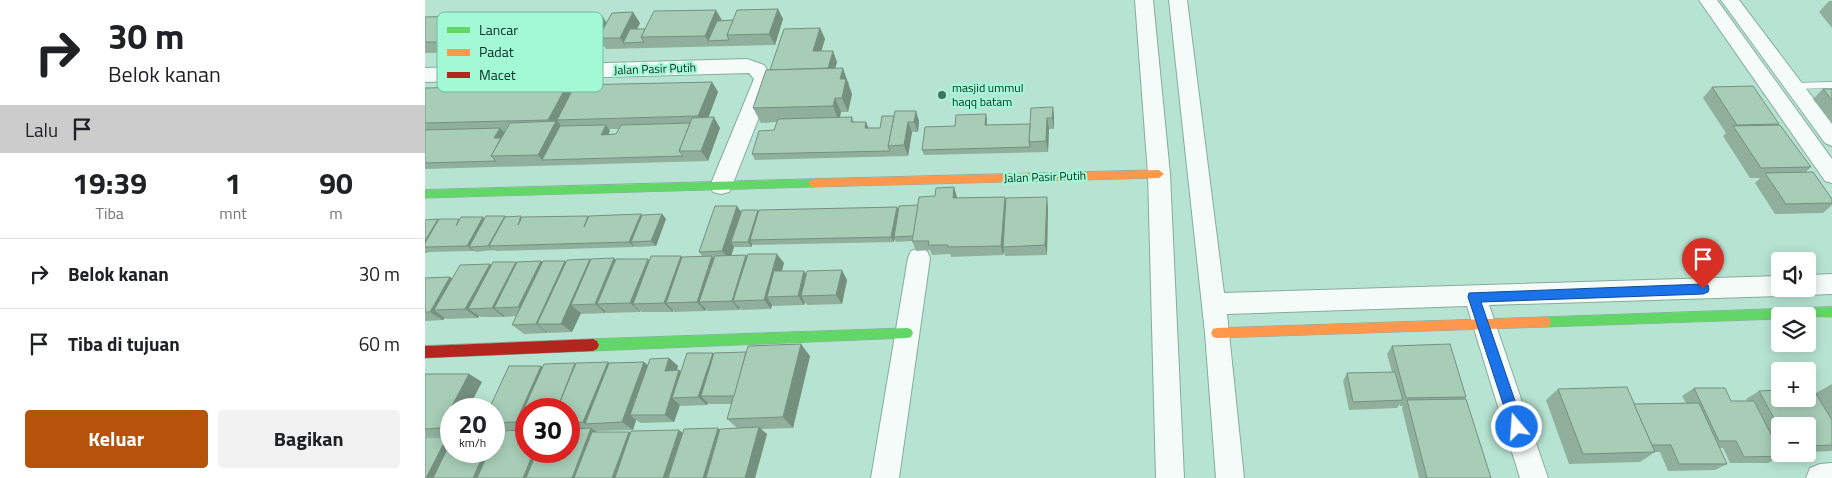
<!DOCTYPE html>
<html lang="id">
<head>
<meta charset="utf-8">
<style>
	body { margin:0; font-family:"Titillium Web",sans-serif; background:#f2f2f2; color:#202124; height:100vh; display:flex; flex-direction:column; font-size:19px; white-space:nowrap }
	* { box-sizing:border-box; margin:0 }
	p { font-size:16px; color:#757577 }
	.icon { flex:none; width:28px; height:28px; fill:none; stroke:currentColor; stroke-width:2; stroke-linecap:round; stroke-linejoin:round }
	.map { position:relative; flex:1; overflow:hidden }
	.drawer { display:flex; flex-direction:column; background:#fff; width:425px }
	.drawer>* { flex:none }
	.hud { background:#fff; color:#202124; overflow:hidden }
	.controls { position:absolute; left:1346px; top:252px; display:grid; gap:10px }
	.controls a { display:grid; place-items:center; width:45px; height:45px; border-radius:5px; background:#fff; box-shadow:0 2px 12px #0003; font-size:25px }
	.speed { position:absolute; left:15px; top:398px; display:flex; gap:10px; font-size:25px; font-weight:700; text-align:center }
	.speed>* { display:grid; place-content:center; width:65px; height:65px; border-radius:50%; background:#fff; box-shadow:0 2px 12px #0003; line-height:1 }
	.speed small { font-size:12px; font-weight:400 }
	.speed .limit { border:8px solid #d22; background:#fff; color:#111 }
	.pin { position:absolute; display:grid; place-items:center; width:42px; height:42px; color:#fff; margin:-51px -21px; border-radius:50% 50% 50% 0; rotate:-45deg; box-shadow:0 0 5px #0007 }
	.pin .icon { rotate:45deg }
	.me { position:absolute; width:55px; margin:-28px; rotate:342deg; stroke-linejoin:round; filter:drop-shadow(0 0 4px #0008) }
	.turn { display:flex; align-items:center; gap:18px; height:105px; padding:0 25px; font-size:22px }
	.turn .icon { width:65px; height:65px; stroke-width:2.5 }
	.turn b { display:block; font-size:35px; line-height:42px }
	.then { display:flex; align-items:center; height:48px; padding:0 25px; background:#0003; gap:10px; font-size:19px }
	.eta { display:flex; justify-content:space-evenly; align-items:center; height:85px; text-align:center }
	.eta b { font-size:30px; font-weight:700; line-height:35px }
	.button { display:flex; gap:10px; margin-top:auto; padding:10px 25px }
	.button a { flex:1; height:58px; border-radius:5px; background:#b45309; color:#fff; font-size:20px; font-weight:700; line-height:58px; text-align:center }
	.button a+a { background:#f2f2f2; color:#202124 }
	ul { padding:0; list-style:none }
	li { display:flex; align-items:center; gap:15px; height:70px; padding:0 25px; border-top:1px solid #e0e0e0 }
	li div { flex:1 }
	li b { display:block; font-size:19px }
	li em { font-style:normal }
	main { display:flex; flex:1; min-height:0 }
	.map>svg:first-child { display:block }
</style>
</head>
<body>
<main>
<section class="drawer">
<div class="hud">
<div class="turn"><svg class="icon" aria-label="right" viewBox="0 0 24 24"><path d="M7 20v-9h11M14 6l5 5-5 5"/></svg><div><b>30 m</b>Belok kanan</div></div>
<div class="then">Lalu<svg class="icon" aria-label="arrive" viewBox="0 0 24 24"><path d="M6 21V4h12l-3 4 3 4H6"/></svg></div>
</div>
<div class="eta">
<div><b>19:39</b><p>Tiba</p></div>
<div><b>1</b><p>mnt</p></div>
<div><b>90</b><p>m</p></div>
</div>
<ul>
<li><svg class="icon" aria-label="right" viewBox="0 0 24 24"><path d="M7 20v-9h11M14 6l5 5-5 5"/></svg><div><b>Belok kanan</b></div><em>30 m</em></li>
<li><svg class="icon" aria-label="arrive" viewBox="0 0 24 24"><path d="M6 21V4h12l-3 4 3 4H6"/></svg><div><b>Tiba di tujuan</b></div><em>60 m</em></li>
</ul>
<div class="button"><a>Keluar</a><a>Bagikan</a></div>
</section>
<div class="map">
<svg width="1407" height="478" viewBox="0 0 1407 478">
	<rect width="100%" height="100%" fill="#b7e4d2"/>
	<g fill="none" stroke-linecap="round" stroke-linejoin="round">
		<defs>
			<polygon id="lane" points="1407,82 1407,88 1369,89 1364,86 1369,83"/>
			<g id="street">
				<polygon points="710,0 728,0 745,174 759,478 731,478 723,174"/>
				<polygon points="744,0 762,0 799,293 1355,276 1355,289 1365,289 1363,293 1355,296 1064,305 1123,478 1095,478 1042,306 802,314 819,478 791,478 780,333"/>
				<polygon points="1274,0 1292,0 1407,159 1407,183 1400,181"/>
				<polygon points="1296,0 1314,0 1407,123 1407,146 1400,143"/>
				<polygon points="322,59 339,65 349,79 307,186 304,192 296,194 288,192 285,186 329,79 324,73 0,82 0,68"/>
				<polygon points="494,248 502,251 505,258 474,478 446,478 483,258 486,251"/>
				<polygon points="1407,274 1407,294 1382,295 1374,292 1372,289 1382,289 1382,275"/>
				<polygon points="1407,463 1407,478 1381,478 1385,468 1395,464"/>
			</g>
			<g id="fast">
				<polygon points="388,179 393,183 388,187 0,198 0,190"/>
				<polygon points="1407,307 1407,317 1355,316 1355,319 1120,327 1116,326 1114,322 1116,318 1120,317"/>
				<polygon points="482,328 486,329 488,333 486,337 482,338 168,351 164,349 162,345 164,341 168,339"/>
			</g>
			<g id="slow">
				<polygon points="734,170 739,174 734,178 388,187 383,183 388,179"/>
				<polygon points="1120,317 1124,318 1126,322 1124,326 1120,327 792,338 788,337 786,333 788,329 792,328"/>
			</g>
			<polygon id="jam" points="168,339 172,341 174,345 172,349 168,351 0,358 0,346"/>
		</defs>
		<use href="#lane" stroke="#87ab9e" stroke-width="1"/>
		<use href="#street" stroke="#87ab9e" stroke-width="2"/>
		<use href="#fast" stroke="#87ab9e" stroke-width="1"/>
		<use href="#slow" stroke="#87ab9e" stroke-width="1"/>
		<use href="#jam" stroke="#87ab9e" stroke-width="1"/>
		<use href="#lane" fill="#f4fbf8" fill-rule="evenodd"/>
		<use href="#street" fill="#f4fbf8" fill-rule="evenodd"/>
		<use href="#fast" fill="#63d668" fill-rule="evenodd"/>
		<use href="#slow" fill="#ff974d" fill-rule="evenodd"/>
		<use href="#jam" fill="#b3261e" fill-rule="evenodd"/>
	</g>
	<g fill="#90b09d" fill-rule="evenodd">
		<polygon points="1404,1 1407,1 1407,28 1394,12"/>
		<polygon points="353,9 358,19 350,45 181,49 173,38 175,36 172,36 165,49 0,53 0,17 45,16 55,27 50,33 54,33 87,15 96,26 92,32 97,32 153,18 182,23 215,23 212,29 220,29 291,10 297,20 308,20"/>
		<polygon points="395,28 400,39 396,51 412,62 410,68 424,83 423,84 427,94 423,112 416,112 415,117 427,117 429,122 441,122 443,128 455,128 457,116 494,121 493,132 487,132 483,156 330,160 327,154 349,130 352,122 336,123 328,108 345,70"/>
		<path d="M287 82 293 92 283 117 295 128 283 161 0 169V88L147 91ZM184 129H194L191 134 183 135 185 131Z"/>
		<polygon points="1287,87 1354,124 1353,125 1386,167 1380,173 1407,199 1407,205 1398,213 1350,214 1330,183 1335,178 1325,178 1298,136 1301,133 1278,98"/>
		<polygon points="1398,89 1407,89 1407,124 1388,99"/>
		<polygon points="628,107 629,117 629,129 624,129 623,152 499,155 497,150 530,126 562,119 562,125 605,124"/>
		<polygon points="532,197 532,198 580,197 581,202 623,207 622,255 580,256 579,251 578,255 526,257 525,254 507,255 505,250 491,251 487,241 471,242 469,238 469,242 328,245 327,244 327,247 309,247 306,255 322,256 359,263 356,271 379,271 381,274 422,280 417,304 382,305 380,302 379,305 348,306 347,305 346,309 316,310 315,308 314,310 282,311 281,309 280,311 249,312 248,310 248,312 217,312 215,311 215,312 182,313 181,312 180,313 157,314 156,313 147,332 123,333 122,332 122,333 99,334 87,325 91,316 81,317 80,316 79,317 56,317 54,316 53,318 22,319 20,318 18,320 0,321 0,278 25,277 27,279 65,264 66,265 92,262 116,261 117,262 140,261 141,261 165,259 166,260 225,261 256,256 257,257 278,257 274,252 316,211 472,207 474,211 493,205"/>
		<polygon points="237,214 241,219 231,246 211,247 209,246 209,247 70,251 70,250 50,252 49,250 48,251 4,252 3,252 3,253 0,253 0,220 14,220 60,218 80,216 81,217 163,217 217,216"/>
		<polygon points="967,346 1041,397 1039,399 1066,478 994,478 977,408 978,406 975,406 975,404 972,408 924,410 918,381 922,373 967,372 962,354"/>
		<path d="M288 353 289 354 385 356 368 428 335 429 342 434 330 478H0L26 451H69V409L116 366 118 367 150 363 151 364 183 362 184 363 219 362 223 366 244 358 253 366 252 370 256 371ZM283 403 284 404H307L302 419 312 428 258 433H206L204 432H172L168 430 171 431 208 430 211 420 216 423 249 422 255 405 256 406 282 405ZM101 409H144V451L77 430H101Z"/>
		<polygon points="0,374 44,374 57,382 26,409 26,436 0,436"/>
		<polygon points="1407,384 1407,451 1382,452 1382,426 1355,426 1355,454 1357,456 1343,463 1305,463 1298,448 1295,448 1302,464 1290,470 1243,471 1235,452 1230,452 1215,462 1144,464 1121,400 1133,389 1209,404 1261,403 1257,396 1269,388 1306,401 1322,401 1321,399 1334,391 1391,393"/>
	</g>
	<g fill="#75907f">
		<polygon points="353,9 358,19 350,45 344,34"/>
		<polygon points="291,10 297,21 283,41 280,36"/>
		<polygon points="208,12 215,23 205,43 198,43 202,48 195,38"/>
		<polygon points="150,13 158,24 148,18"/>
		<polygon points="87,15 96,26 83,46 75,46 80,52 70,41"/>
		<polygon points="45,16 55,27 41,47 32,47 27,42"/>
		<polygon points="178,17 185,28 181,36 173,25"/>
		<polygon points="164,25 172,36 165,49 157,39"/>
		<polygon points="395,28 400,39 393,62 388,51"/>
		<polygon points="408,51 412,62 406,83 402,73"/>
		<polygon points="418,68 427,94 423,112 417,98 415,79"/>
		<polygon points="287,82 293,92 280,127 273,116"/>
		<polygon points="142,85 151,96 132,120 135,124 135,126 140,132 117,160 113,155 128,126 123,120"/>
		<polygon points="410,98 416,112 414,121 408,106"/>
		<polygon points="628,107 629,117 629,129 627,118"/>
		<polygon points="491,111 494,121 493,132 489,122"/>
		<polygon points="561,114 562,119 561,130 560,125"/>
		<polygon points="289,117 295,128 283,161 276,151"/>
		<polygon points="622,118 624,129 623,152 621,141"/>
		<polygon points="441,122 443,127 442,134 440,128"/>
		<polygon points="483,122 487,132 483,156 479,145"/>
		<polygon points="181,125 185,131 180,140 176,135"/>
		<polygon points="75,128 80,133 75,143 69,138"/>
		<polygon points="529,187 532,197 531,208 528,198"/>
		<polygon points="580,197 582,207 578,247 579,251 578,255 576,246"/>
		<polygon points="622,197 623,207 622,255 620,245"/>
		<polygon points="312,206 319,216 306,242 309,247 305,260 297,251"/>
		<polygon points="472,207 474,212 469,242 466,237"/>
		<polygon points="333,210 336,215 325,240 327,244 327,247 323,242"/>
		<polygon points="216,214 220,219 206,242 209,246 209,247 204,242"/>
		<polygon points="237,214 241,219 231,246 226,241"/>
		<polygon points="80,216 86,221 64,246 69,251 63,246"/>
		<polygon points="58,217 64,222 44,247 49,250 48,251 42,246"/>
		<polygon points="13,219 20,224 0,247 0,241"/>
		<polygon points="352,254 359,263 350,297 342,297 347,305 346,309 339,300"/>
		<polygon points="321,255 328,264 308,301 315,308 314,310 307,301"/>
		<polygon points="256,256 264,265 241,303 248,310 248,312 239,303"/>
		<polygon points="287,256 295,266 274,302 281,309 280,311 272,302"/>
		<polygon points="189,258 199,268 172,304 181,312 180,313 170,304"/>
		<polygon points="165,259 175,268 146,305 156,313 147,332 136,324"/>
		<polygon points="223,259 232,268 208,304 215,311 215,312 205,303"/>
		<polygon points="116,261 126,270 105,316 93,307"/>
		<polygon points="140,261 151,270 112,324 122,332 122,333 111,324"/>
		<polygon points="91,262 102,271 69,308 80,316 79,317 67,308"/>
		<polygon points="65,264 76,274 43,309 54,316 53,318 40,309"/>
		<polygon points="417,270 422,280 417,304 411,295"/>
		<polygon points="379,271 385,280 376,296 380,302 379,305 373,296"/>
		<polygon points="25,277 37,286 9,310 20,318 18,320 5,312"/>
		<polygon points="376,344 385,356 368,428 358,417"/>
		<polygon points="288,353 296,361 276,396 283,403 282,405 273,397"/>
		<polygon points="244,358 253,366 249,379 240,371"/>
		<polygon points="183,362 193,370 160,424 158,422"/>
		<polygon points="219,362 229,370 205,415 211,420 208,430 197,422"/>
		<polygon points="116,366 128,374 93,424 91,422"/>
		<polygon points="254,370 263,378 247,398 255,405 249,422 240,415"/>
		<polygon points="44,374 57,382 43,409 26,409 26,434 15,428"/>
		<polygon points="72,427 85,434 65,478 48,478 60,451 69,451 69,433"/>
		<polygon points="334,427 342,434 330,478 320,478"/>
		<polygon points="166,428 177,435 161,478 147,478"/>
		<polygon points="293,428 301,435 289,478 278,478"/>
		<polygon points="254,430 263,437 250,478 238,478"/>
		<polygon points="204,432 214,439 200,478 187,478"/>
		<polygon points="22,437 26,439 26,451 20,478 1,478"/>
		<polygon points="109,451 125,451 113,478 98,478"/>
	</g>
	<g fill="#a7cdb6" stroke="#75907f">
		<polygon points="353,9 344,34 302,35 312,10"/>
		<polygon points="291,10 280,36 216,37 229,11"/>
		<polygon points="208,12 195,38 173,38 187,13"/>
		<polygon points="150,13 148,18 178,17 173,25 164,25 157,39 92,40 108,14"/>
		<polygon points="45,16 27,42 0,42 0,17"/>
		<polygon points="308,20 302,35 304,40 283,41 292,21"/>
		<polygon points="395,28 388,51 408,51 403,68 345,70 359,29"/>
		<polygon points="205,29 220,29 216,37 219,42 198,43"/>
		<polygon points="418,68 415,79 421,79 417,98 410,98 408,106 328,108 341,70"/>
		<polygon points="287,82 273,116 132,120 150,85"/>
		<polygon points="142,85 123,120 0,123 0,88"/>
		<polygon points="1328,86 1354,124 1312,125 1287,87"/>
		<polygon points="1398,89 1407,89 1407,100"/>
		<polygon points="628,107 627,118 622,118 621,141 604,142 606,108"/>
		<polygon points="470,111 491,111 489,122 483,122 479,145 463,146"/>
		<polygon points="561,114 560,125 605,124 604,142 605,147 497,150 500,127 530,126 531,115"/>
		<polygon points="457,116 469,116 463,146 465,151 327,154 334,131 349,130 353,119 427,117 426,122 441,122 440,128 455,128"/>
		<polygon points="289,117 276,151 254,151 267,118"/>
		<polygon points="131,121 113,155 66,156 85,123"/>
		<polygon points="265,123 254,151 258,156 117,160 135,126 181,125 176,135 191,134 196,125"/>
		<polygon points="1355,125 1386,167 1336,168 1308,126"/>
		<polygon points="75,128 69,138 76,138 66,156 71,161 0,163 0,130"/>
		<polygon points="1388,172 1407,199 1407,203 1361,204 1340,173"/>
		<polygon points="529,187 528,198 580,197 576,246 523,247 523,245 503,245 504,241 487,241 494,197 510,196 511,188"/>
		<polygon points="622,197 620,245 578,247 581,198"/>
		<polygon points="493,205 488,236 469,237 474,206"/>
		<polygon points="290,206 312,206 297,251 274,252"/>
		<polygon points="472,207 466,237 325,240 334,210"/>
		<polygon points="317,210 333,210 323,242 306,242"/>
		<polygon points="216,214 204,242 64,246 80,217 96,216 93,225 97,217 163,216 159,227 164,216"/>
		<polygon points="237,214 226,241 206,242 217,215"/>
		<polygon points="61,216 80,216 63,246 44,247"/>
		<polygon points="36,217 58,217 42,246 0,247 0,243 14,219 34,219 31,226"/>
		<polygon points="13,219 0,241 0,220"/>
		<polygon points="323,254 352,254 339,300 308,301"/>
		<polygon points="321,255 307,301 274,302 290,256"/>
		<polygon points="226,256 256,256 239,303 208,304"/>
		<polygon points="287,256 272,302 241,303 257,257"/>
		<polygon points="189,258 170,304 146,305 166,259"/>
		<polygon points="165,259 136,324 112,324 142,260"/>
		<polygon points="191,259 223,259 205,303 172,304"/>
		<polygon points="116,261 93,307 69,308 92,262"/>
		<polygon points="118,261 140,261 111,324 87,325"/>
		<polygon points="68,262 91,262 67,308 43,309"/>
		<polygon points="65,264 40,309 9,310 35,265"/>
		<polygon points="417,270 411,295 376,296 382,271"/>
		<polygon points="349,271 379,271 373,296 342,297"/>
		<polygon points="25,277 5,312 0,312 0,278"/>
		<polygon points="376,344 358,417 302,419 323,346"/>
		<polygon points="1025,344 1041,397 981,398 967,346"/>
		<polygon points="321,352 309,396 276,396 289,353"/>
		<polygon points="262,353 288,353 273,397 247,398"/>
		<polygon points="244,358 240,371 254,370 240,415 205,415 225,359"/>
		<polygon points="183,362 158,422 144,423 144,409 132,409 151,363"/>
		<polygon points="219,362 197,422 160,424 184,363"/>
		<polygon points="150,363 132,409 101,409 101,423 92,424 119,364"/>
		<polygon points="84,366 116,366 91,422 69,423 69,409 64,409"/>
		<polygon points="970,372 978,400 928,402 922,373"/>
		<polygon points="0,374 44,374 15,428 0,429"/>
		<polygon points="1202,387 1230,452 1158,454 1133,389"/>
		<polygon points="1269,388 1300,388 1306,401 1329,401 1355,452 1355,454 1356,454 1357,456 1319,457 1311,441 1294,441"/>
		<polygon points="1382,389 1388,389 1407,420 1407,445 1382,446 1382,426 1355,426 1355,429 1334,391 1355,390 1355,399 1382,399"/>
		<polygon points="1041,399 1066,478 1002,478 982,400"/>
		<polygon points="1274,403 1302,464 1254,464 1246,445 1227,445 1209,404"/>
		<polygon points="69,427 72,427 69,433"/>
		<polygon points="334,427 320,478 281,478 295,429"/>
		<polygon points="166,428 147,478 101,478 112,451 144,451 144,429"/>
		<polygon points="293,428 278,478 243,478 259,429"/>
		<polygon points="101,430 101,451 109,451 98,478 52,478 64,451 69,451 69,442 74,431"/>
		<polygon points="254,430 238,478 190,478 206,431"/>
		<polygon points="167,432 204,432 187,478 149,478"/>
		<polygon points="0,437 22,437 1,478 0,478"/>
		<polygon points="26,441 26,451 60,451 48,478 8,478"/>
	</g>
	<polygon fill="#1a73e8" stroke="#114b97" points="1278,284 1283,285 1284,289 1283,292 1278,294 1056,302 1099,427 1097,431 1092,433 1087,431 1043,297 1044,293"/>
	<circle fill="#466e60" stroke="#a3f8d6" stroke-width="2" cx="517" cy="95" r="5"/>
	<g text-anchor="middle" stroke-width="4.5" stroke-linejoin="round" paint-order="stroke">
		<g font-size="12" fill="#092e22" stroke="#a3f8d6">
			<text transform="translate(230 69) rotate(-2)" y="4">Jalan Pasir Putih</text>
			<text transform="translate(620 177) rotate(-2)" y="4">Jalan Pasir Putih</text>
		</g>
		<g font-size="12" fill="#092e22" stroke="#a3f8d6" text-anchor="start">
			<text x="527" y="92">masjid ummul<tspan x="527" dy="14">haqq batam</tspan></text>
		</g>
	</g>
	<rect x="12" y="12" width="166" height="80" rx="8" fill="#a3f8d6" stroke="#75bba0" stroke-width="1"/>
	<rect x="22" y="27" width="23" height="6" fill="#63d668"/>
	<rect x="22" y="49" width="23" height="7" fill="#ff974d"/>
	<rect x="22" y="72" width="23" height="6" fill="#b3261e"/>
	<g font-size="14" fill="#092e22">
		<text x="54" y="35">Lancar</text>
		<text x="54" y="57">Padat</text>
		<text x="54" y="80">Macet</text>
	</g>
</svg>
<div class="controls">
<a><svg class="icon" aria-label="sound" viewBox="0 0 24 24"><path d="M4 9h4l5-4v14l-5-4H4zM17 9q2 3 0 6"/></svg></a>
<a><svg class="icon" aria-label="layers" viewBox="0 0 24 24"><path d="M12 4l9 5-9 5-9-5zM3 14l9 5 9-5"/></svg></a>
<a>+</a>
<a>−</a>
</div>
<div class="speed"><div>20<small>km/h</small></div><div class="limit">30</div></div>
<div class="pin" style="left:1278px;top:289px;background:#d93025"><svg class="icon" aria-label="arrive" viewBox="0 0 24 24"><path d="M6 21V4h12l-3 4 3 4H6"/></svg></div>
<svg class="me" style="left:1092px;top:427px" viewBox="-20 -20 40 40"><circle r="17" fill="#1a73e8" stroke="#fff" stroke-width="3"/><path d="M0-11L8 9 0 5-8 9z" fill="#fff"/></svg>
</div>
</main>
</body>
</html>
